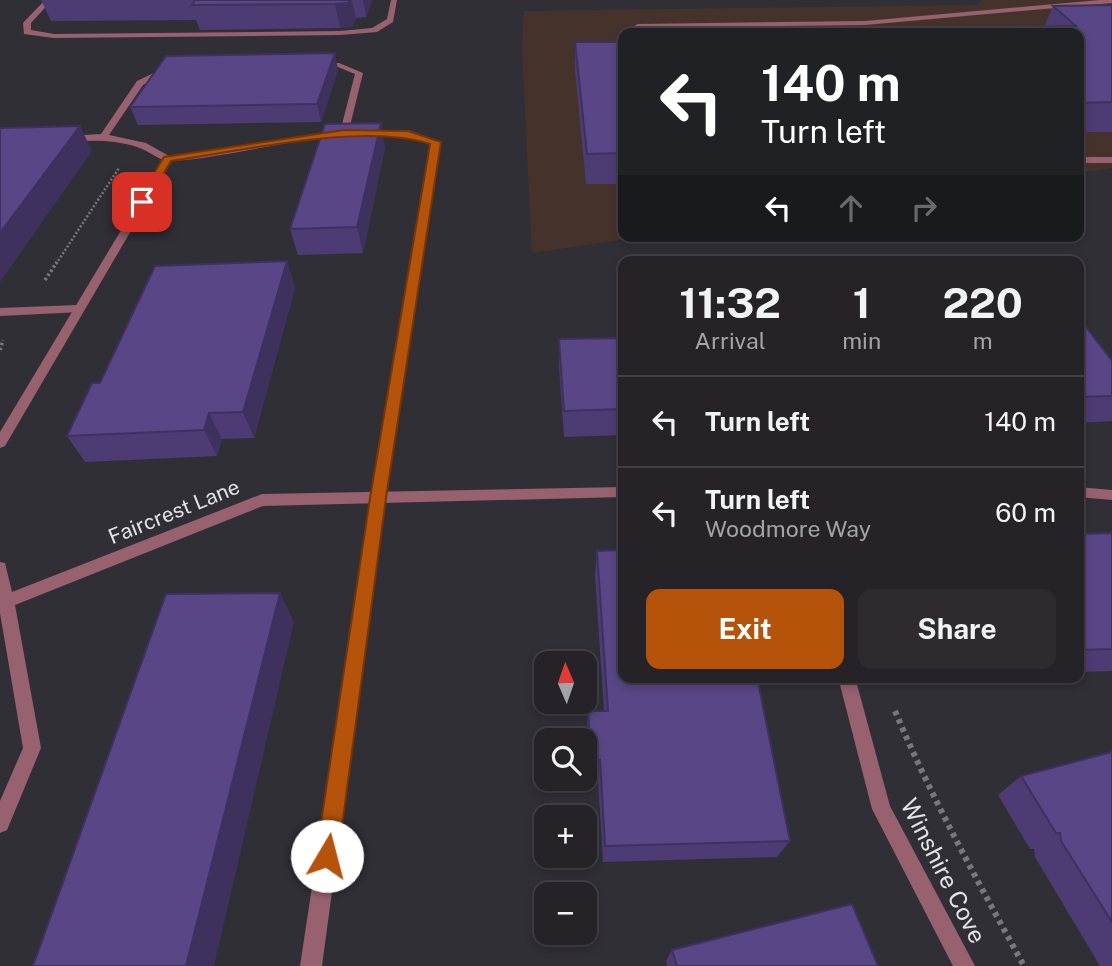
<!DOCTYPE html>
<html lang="en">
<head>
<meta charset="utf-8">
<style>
	body { margin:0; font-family:"Public Sans",sans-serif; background:#2d2b30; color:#f1f3f6; height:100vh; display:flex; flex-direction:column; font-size:26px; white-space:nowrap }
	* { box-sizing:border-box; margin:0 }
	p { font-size:23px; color:#a3a4a8 }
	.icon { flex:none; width:38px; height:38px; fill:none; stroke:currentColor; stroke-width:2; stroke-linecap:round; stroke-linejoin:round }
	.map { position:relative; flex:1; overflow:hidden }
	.side { position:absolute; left:618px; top:256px; width:466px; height:427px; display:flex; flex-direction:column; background:#252328; border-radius:14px; box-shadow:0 4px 10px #0003,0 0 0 2px #424045 }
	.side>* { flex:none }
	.guide { position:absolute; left:618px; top:28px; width:466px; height:214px; border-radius:14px; box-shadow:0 4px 10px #0003,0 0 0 2px #424045; background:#202124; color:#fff; overflow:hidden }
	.needle { width:46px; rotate:358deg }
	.controls { position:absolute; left:534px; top:651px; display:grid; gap:14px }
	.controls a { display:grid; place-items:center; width:63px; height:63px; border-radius:14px; background:#252328; box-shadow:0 4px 10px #0003,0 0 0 2px #424045; font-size:35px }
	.pin { position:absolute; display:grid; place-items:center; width:60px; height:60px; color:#fff; margin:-30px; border-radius:14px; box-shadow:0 4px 10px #0006 }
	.me { position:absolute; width:77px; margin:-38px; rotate:8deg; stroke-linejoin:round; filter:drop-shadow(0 0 5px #0008) }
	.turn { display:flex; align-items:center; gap:24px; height:147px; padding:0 28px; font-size:32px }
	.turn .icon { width:91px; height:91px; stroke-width:2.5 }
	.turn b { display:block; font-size:49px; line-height:60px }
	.lanes { display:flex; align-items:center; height:66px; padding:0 28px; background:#0003; justify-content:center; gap:35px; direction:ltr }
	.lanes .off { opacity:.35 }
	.eta { display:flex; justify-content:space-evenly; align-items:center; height:119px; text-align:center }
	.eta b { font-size:42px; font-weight:700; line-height:49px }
	.primary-button { display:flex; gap:14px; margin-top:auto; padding:14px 28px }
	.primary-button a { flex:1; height:80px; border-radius:14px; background:#b45309; color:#fff; font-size:28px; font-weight:700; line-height:80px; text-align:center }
	.primary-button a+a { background:#2d2b30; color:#f1f3f6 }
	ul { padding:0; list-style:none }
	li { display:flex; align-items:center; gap:21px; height:91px; padding:0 28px; border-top:2px solid #424045 }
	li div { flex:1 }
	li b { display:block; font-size:26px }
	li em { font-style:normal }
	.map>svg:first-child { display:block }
</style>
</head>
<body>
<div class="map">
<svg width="1112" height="966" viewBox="0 0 1112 966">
	<rect width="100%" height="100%" fill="#312f36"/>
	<polygon fill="#45332b" points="983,0 1112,0 1112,168 1078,173 1078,33 623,33 623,236 647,236 532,253 522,46 524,11 976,5"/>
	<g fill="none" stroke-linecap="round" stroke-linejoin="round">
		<polyline stroke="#79777d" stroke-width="2.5" stroke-dasharray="2 2" stroke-linecap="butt" points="56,264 119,168"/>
		<g stroke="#79777d" stroke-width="3.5" stroke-dasharray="2.5 2.5" stroke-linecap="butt">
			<polyline points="45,280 57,262"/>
			<polyline points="0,350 3,340"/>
		</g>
		<path stroke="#79777d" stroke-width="6" stroke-dasharray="4.5 4.5" stroke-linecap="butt" d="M895 711C932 799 978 882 1024 966"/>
		<g fill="#986170" fill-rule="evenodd">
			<polygon points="45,0 52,0 31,23 31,30 54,34 340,31 372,28 387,19 391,0 397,0 393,22 377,32 340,35 54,38 24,34 23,23"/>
			<polygon points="1100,0 1112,0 1112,3 865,25 638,28 634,26 638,24 865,21"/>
			<path d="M318 63H339L363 73 349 130H408L440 142 385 498 322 966H300L371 498 431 143C350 117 255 156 171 161 159 162 149 150 137 147 114 140 92 140 68 142L64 139 68 136 101 134 137 81 168 66H171V70L143 85 109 135 146 143 169 156 340 132 355 74 338 67H315L314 65Z"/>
			<rect x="1078" y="157" width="34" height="6"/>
			<polygon points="77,305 81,306 81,312 0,316 0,308"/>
		</g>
		<g fill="#986170" fill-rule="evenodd">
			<polygon points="165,157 173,159 5,446 0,448 0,432"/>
			<polygon points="623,487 623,497 263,506 15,605 41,748 7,830 0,833 0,801 23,748 0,613 0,562 5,563 12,592 262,494"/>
			<polygon points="1078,487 1112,490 1112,500 1078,497"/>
			<polygon points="838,677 855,677 890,806 975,966 953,966 872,809"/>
		</g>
	</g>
	<g fill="#4d3c73">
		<polygon points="41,0 372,0 366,17 356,18 352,27 340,28 200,30 196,20 51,21"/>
		<polygon points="1112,5 1112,132 1078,132 1078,33 840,33 841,29 1044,27 1053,6"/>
		<polygon points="575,42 623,42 623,184 586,184 575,70"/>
		<polygon points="338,70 321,122 138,125 130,107"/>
		<polygon points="385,147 363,253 298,255 290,229"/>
		<polygon points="287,261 295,288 254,438 222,439 217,456 85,462 67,436 100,383"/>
		<polygon points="1078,327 1112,361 1112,421 1078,423"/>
		<polygon points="623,338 623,435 564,437 559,366 559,339"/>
		<polygon points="1112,533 1112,671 1078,672 1078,534"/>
		<polygon points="597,551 790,841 777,857 603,862 598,779 589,779 587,731 588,711 604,711 595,575"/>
		<polygon points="1112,752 1112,966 1100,966 1035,857 1034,849 1030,849 998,795 1021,776"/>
		<polygon points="672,950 878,966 667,966 666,961"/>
	</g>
	<g fill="#3e315e">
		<polygon points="349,0 352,0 356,18 352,27 340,28 335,4"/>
		<polygon points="363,0 372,0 366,17"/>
		<polygon points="335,53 338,70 321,122 317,104"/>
		<polygon points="381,123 385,147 363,253 357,227"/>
		<polygon points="80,126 92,151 0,282 0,233"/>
		<polygon points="287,261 295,288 254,438 243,412"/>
		<polygon points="209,413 222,439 217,456 204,430"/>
		<polygon points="280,593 294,622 214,966 186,966"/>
	</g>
	<g fill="#594686" stroke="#3e315e" stroke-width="2">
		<polygon points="195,0 349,0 348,3 335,4 192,5"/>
		<polygon points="1112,5 1112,102 1078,103 1078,33 843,33 841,29 1076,26 1053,6"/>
		<polygon points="575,42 623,42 623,153 587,154"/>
		<polygon points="335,53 317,104 130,107 166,56"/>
		<polygon points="381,123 357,227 290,229 325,124"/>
		<polygon points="80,126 0,233 0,128"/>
		<polygon points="287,261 243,412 209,413 204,430 67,436 92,383 100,383 155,266"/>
		<polygon points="1078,327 1086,327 1112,361 1112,396 1078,397"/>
		<polygon points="623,338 623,409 564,411 559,339"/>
		<polygon points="1112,533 1112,649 1078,650 1078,534"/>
		<polygon points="623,550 623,677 757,677 790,841 605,846 600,760 591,760 588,711 608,711 597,551"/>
		<polygon points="280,593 186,966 33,966 166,594"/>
		<polygon points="1112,752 1112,922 1061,841 1060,833 1056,833 1021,776"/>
		<polygon points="852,904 878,966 677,966 672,950"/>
	</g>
	<path fill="#b45309" stroke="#753606" stroke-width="2" d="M344 130 408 131 441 142 386 498 338 856 335 864 327 867 319 864 316 856 370 498 430 144C362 122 244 151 171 161L146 204 136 202 164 157Z"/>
	<g text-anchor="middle" stroke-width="6" stroke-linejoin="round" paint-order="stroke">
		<g font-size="21" fill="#e4e3e7" stroke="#312f36">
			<text transform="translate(174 512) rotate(-22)" y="7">Faircrest Lane</text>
		</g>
		<g font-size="24" fill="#e4e3e7" stroke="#312f36">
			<text transform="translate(943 871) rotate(63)" y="8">Winshire Cove</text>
		</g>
	</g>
</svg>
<div class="controls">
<a><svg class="needle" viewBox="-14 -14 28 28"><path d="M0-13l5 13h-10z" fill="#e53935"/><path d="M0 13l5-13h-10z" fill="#a3a4a8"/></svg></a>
<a><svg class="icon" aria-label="search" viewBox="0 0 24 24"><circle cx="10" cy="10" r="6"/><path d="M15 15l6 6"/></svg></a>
<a>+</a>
<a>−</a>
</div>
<div class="pin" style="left:142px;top:202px;background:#d93025"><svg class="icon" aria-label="arrive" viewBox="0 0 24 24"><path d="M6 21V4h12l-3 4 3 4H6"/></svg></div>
<svg class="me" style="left:327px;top:856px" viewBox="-20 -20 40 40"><circle r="19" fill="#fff"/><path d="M0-13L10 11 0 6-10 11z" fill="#b45309"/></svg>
<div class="guide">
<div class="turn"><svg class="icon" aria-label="left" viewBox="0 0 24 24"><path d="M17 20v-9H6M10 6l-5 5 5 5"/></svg><div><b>140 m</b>Turn left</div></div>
<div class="lanes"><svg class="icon" aria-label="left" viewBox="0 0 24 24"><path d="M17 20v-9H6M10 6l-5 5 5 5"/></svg><svg class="icon off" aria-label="ahead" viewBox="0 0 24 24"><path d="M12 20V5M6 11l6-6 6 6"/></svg><svg class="icon off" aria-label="right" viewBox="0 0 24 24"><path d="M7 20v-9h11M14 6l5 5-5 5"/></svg></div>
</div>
<section class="side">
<div class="eta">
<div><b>11:32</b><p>Arrival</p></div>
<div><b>1</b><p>min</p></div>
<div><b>220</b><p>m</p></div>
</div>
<ul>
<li><svg class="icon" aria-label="left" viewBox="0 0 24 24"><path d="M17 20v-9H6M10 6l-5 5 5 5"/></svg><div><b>Turn left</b></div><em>140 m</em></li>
<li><svg class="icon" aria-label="left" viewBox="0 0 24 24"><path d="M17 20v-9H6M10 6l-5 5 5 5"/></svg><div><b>Turn left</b><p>Woodmore Way</p></div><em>60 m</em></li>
</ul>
<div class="primary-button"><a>Exit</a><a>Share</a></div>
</section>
</div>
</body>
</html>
